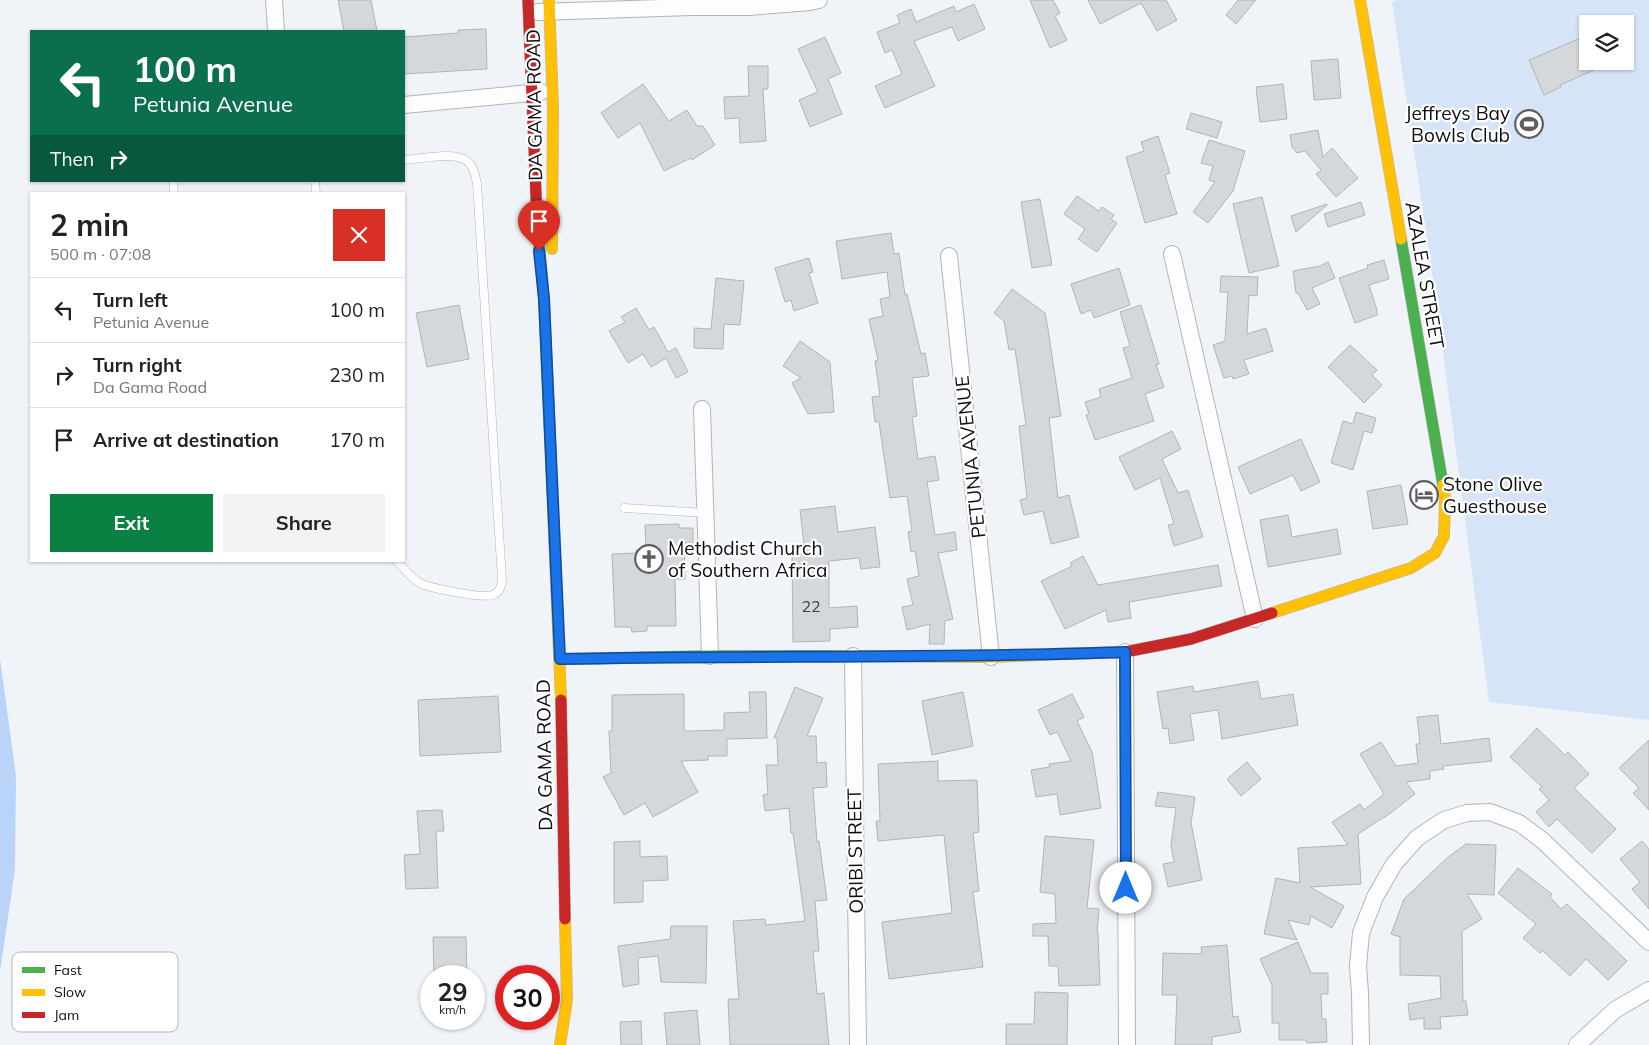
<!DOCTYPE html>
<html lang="en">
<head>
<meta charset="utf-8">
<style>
	body { margin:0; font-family:Mulish,sans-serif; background:#f2f2f2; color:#222; height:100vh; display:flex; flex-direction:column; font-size:19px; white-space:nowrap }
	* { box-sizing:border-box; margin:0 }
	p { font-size:16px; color:#767676 }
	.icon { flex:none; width:28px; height:28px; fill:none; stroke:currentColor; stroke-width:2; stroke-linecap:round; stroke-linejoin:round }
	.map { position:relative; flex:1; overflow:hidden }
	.drawer { position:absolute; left:30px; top:192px; width:375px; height:370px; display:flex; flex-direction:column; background:#fff; border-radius:0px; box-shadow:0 1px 4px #0004 }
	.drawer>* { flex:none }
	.top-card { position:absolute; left:30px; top:30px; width:375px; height:152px; border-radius:0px; box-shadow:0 1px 4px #0004; background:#0b6e4f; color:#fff; overflow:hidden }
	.controls { position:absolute; left:1579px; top:15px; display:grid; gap:10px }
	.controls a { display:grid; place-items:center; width:55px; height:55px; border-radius:0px; background:#fff; box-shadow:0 1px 4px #0004; font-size:25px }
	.speed { position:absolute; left:420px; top:965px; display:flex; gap:10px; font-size:25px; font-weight:700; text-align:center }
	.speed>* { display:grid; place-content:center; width:65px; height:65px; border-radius:50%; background:#fff; box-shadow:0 1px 4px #0004; line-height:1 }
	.speed small { font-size:12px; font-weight:400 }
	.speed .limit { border:8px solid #d22; background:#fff; color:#111 }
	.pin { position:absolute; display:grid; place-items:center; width:42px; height:42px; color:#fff; margin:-51px -21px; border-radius:50% 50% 50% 0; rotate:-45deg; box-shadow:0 0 5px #0007 }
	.pin .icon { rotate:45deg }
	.me { position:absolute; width:55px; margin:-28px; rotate:0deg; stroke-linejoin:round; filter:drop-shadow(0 0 4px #0008) }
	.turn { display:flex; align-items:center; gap:18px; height:105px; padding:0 20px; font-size:22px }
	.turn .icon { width:65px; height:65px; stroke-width:2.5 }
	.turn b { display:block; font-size:35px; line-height:42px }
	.then { display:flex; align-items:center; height:48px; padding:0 20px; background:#0003; gap:10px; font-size:19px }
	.round { display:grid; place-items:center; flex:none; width:52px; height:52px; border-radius:0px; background:#f2f2f2 }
	.summary { display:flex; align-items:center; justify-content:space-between; height:85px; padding:0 20px }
	h1 { font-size:30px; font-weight:700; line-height:38px }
	.action { display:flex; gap:10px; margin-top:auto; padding:10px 20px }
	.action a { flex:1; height:58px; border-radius:0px; background:#0b8043; color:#fff; font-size:20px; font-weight:700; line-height:58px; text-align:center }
	.action a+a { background:#f2f2f2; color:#222 }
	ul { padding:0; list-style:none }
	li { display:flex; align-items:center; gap:15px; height:65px; padding:0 20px; border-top:1px solid #e0e0e0 }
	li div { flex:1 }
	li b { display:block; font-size:19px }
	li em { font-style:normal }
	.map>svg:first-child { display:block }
</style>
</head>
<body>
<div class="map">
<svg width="1649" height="1045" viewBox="0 0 1649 1045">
	<rect width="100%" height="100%" fill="#f0f3f8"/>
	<path fill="#d6e4f8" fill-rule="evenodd" d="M1397 0H1649V720L1489 702 1436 300 1392 2ZM1588 24H1625V61H1588Z"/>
	<polygon fill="#bad4f9" points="0,659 16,776 15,869 0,972"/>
	<g fill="#d5d8db" stroke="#b2b4b8">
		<polygon points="338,0 371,0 377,31 344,31"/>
		<polygon points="1030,0 1053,0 1060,13 1055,16 1067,40 1050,48"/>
		<polygon points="1088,0 1166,0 1177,20 1157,31 1141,3 1100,24"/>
		<polygon points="1238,0 1256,0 1236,24 1226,15"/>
		<polygon points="974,4 985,29 958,41 952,27 914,41 935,86 885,108 875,86 902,74 892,50 885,53 877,32 900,23 897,15 911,9 916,22 954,6 956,12"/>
		<polygon points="486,29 487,69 404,74 404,37 458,33 458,30"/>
		<polygon points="1588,35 1588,61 1614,61 1560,85 1561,87 1544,95 1529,60"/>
		<polygon points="825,37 841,73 828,79 842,114 810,127 799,100 818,92 798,49"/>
		<polygon points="1338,59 1341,98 1314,100 1311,61"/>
		<polygon points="748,66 768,66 768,89 763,89 766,141 740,143 739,118 725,119 724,97 749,96"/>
		<polygon points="643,84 669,121 687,110 697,126 703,126 715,145 692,160 691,158 664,171 640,123 618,138 601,113"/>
		<polygon points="1283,84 1287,119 1260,122 1256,87"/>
		<polygon points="1191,113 1222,122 1217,138 1186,129"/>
		<polygon points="1318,130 1323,157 1332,148 1358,178 1336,197 1316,174 1321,170 1305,151 1297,153 1292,147 1290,135"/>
		<polygon points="1158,136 1170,173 1165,175 1177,214 1145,223 1126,157 1144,151 1141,142"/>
		<polygon points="1209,140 1245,151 1233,191 1208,223 1193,212 1215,182 1209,180 1213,166 1201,163"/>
		<polygon points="1077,196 1099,211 1102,207 1114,215 1111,219 1117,223 1097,252 1078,239 1085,229 1064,214"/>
		<polygon points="1262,197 1279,266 1249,273 1233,204"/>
		<polygon points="1040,199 1052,265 1032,268 1021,202"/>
		<polygon points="1361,202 1365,215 1328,227 1324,214"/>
		<polygon points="1327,204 1327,205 1296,232 1291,216"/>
		<polygon points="891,233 894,254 899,253 905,295 907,294 921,354 925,353 929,376 912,378 917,416 912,417 918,459 935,456 939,480 927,482 935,535 955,532 957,550 938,553 953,619 945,621 944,644 929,644 930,624 907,630 902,607 913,605 907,579 919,576 915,551 911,552 908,532 912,531 907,496 890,498 879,422 875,422 872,397 880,396 875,361 878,360 869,319 883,316 880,299 890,297 887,272 842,279 836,241"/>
		<polygon points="809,258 813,272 809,273 818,303 794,311 791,300 785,302 775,268"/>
		<polygon points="1384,260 1389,279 1369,285 1377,310 1377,315 1355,323 1339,278 1368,268 1367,265"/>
		<polygon points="1328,262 1335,278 1312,288 1320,304 1307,310 1298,293 1296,293 1293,271 1320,266"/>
		<polygon points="1119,268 1130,305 1094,318 1091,310 1081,314 1071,284"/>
		<polygon points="1221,276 1258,277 1257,296 1249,295 1247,334 1266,328 1273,351 1244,360 1249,374 1233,379 1232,376 1224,378 1213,345 1225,341 1228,292 1220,292"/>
		<polygon points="716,278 744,281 740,325 724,324 723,349 694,348 694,328 711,329"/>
		<polygon points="1012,289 1045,313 1048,329 1061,416 1049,418 1058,498 1069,495 1079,537 1051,544 1043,511 1024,515 1020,500 1027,498 1019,426 1026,425 1015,349 1009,350 1004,321 994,313"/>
		<polygon points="459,305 469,359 427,367 416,313"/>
		<polygon points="1141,305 1159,364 1156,365 1164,387 1145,394 1154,421 1095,440 1086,415 1089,414 1085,402 1101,397 1099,389 1132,378 1123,348 1130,346 1120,312"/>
		<polygon points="636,308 649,330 654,327 668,352 676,348 688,372 676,378 666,358 651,367 643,354 628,363 609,331 625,322 621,317"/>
		<polygon points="800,341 830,362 834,412 808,414 792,383 801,378 783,366"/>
		<polygon points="1350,345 1377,370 1372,375 1382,385 1364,403 1328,367"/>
		<polygon points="1356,412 1376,418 1372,433 1364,431 1353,470 1331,463 1343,421 1353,424"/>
		<polygon points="1172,431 1181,449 1162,459 1178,493 1188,490 1203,537 1174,546 1168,525 1174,524 1160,478 1135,490 1119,457"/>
		<polygon points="1301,439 1320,482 1301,491 1293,475 1250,494 1238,467"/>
		<polygon points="1401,485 1408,524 1373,529 1367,491"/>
		<polygon points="835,506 838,532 875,527 880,567 861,569 859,558 829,561 829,608 857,606 858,627 830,629 830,641 793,642 792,553 805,553 800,510"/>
		<polygon points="1288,515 1292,537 1337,529 1341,554 1268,567 1260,520"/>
		<polygon points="679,524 679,528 693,528 693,543 684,543 685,579 675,579 676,626 647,626 647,631 632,632 631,627 615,627 612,554 636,553 636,550 646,550 645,525"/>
		<polygon points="1083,556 1098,585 1218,565 1222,586 1129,602 1131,618 1108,622 1106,610 1065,629 1041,581 1072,566 1070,563"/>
		<polygon points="1258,681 1261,699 1293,694 1298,725 1222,739 1218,710 1190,714 1194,740 1170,744 1168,728 1163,729 1157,692 1193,686 1194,692"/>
		<polygon points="795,687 823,698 807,736 816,736 817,763 826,762 827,787 813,788 817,842 819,841 827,900 815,901 819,951 813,951 817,994 824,993 829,1045 730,1045 728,999 739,999 733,921 765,919 766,925 805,921 793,833 791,833 789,808 765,811 763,795 768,794 766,765 778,765 777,738 774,738"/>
		<polygon points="749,692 766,692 767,738 727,739 727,756 708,756 708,760 681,761 698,792 653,817 645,803 624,815 603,777 611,773 609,731 612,731 612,695 684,694 684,730 687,731 724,730 724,713 750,712"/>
		<polygon points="963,692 973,746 932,755 922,701"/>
		<polygon points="1072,694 1084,717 1077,721 1092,752 1101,808 1060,815 1057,794 1036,797 1031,770 1050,767 1049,764 1071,761 1057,732 1050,735 1038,710"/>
		<polygon points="498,696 501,752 420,756 418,700"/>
		<polygon points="1438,715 1441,744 1489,738 1492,761 1443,766 1444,769 1430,771 1430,779 1406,782 1415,794 1384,818 1384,817 1358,834 1361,884 1310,887 1344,906 1332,928 1311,916 1309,925 1288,920 1297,940 1264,934 1276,878 1300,883 1298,848 1348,845 1332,822 1360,804 1364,810 1384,794 1360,754 1381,742 1396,766 1418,763 1416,744 1420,744 1417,717"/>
		<polygon points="1537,728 1565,755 1568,752 1589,774 1574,788 1616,829 1592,853 1557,819 1549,827 1536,812 1549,800 1539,789 1542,787 1510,757"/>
		<polygon points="1649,740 1649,810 1633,793 1639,788 1619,768"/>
		<polygon points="938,761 938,781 977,780 979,832 973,833 979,891 973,892 983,967 889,979 882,922 952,913 944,835 878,841 876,821 880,821 878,764"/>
		<polygon points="1247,762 1261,779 1241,796 1227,779"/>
		<polygon points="1158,792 1195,797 1191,823 1202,880 1168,887 1163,864 1174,862 1171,845 1176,808 1155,806"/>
		<polygon points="442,810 444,831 436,831 438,888 406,889 404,855 420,854 417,811"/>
		<polygon points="1045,836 1094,840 1087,908 1099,909 1097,933 1098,933 1100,985 1059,986 1058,966 1049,966 1048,936 1033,936 1033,924 1056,923 1055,894 1040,892"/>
		<polygon points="640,841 640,857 667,856 668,880 643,881 643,902 614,903 614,842"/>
		<polygon points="1642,841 1649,849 1649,909 1632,889 1640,882 1620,859"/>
		<polygon points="1466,844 1496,845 1494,895 1467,894 1482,919 1462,931 1463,1001 1466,1001 1468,1015 1440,1017 1441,1029 1424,1029 1424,1018 1410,1020 1408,1004 1441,998 1440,976 1400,975 1400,937 1391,934 1404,899 1448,857"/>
		<polygon points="1518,868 1552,894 1550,897 1561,909 1567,904 1627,961 1608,980 1586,959 1570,976 1542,950 1540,953 1523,938 1536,924 1498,893"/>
		<polygon points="671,926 707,926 706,983 661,982 658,956 638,958 639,984 623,987 618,946 670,939"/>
		<polygon points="433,937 466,937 467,976 434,976"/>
		<polygon points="1298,942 1311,973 1328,973 1328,994 1321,994 1322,1019 1326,1019 1327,1042 1307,1043 1306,1040 1279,1040 1279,1023 1272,1023 1272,985 1260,959"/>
		<polygon points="1227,945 1233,1017 1238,1016 1241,1032 1212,1037 1212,1045 1175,1045 1177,995 1162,995 1163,953 1202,954 1201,947"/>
		<polygon points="1035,992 1068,993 1067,1045 1006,1045 1006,1024 1034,1024"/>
		<polygon points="697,1010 700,1045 667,1045 664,1013"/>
		<polygon points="641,1021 642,1045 621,1045 620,1022"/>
	</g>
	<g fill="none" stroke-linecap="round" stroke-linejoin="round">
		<defs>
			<g id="lane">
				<polyline points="173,181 174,194"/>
				<polyline points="315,181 316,194"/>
				<polyline points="624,508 706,513"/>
				<path d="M397 561C404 569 410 577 420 583 429 588 484 599 493 595 500 592 501 587 502 580L477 183C475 176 474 166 467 161 454 151 420 159 404 160"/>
			</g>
			<g id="street">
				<polyline points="274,0 276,31"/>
				<polyline points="538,12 692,7 749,7 810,2 819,0"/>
				<polyline points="404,105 541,92"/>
				<polyline points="1172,254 1255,619"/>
				<polyline points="949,256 991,657"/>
				<polyline points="702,409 710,656"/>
				<polyline points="1125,652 1127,1045"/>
				<polyline points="853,656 858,1045"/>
				<polyline points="1361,1045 1360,993 1358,966 1361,933 1375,897 1394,864 1417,838 1444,820 1467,813 1490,812 1519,823 1542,840 1649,942"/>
				<polyline points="1577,1045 1615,1010 1649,990"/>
			</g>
			<g id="fast">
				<polyline points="537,219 544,299 553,510"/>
				<polyline points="1401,239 1443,485"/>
				<polyline points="560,659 710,656 835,656"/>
			</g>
			<g id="slow">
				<polyline points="549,0 553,106 552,249"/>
				<polyline points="1360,0 1401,239"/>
				<polyline points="553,510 561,700"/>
				<polyline points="1272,613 1411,568 1435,553 1444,536 1445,498 1443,485"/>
				<polyline points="835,656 991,657 1063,654"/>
				<polyline points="560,1045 567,1000 565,919"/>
			</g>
			<g id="jam">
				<polyline points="528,0 537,219"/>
				<polyline points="1063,654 1125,652 1191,639 1272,613"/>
				<polyline points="561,700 565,919"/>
			</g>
		</defs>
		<use href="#lane" stroke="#b2b5b8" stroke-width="9"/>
		<use href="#street" stroke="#b2b5b8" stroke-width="18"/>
		<use href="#fast" stroke="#b2b5b8" stroke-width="12"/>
		<use href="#slow" stroke="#b2b5b8" stroke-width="12"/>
		<use href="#jam" stroke="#b2b5b8" stroke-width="12"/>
		<use href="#lane" stroke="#fdfdfe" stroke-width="8"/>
		<use href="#street" stroke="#fdfdfe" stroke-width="16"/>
		<use href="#fast" stroke="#4caf50" stroke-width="11"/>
		<use href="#slow" stroke="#ffc107" stroke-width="11"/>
		<use href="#jam" stroke="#c62828" stroke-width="11"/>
	</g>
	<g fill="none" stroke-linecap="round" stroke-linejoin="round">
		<defs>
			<path id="route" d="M539 251 544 299 560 659C748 655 936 659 1125 652L1126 888"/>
		</defs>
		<use href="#route" stroke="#114b97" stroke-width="12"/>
		<use href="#route" stroke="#1a73e8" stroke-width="9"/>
	</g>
	<defs>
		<symbol id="stadium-ring" viewBox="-11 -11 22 22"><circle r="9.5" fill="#fff" stroke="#5c5e62" stroke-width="1.5"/><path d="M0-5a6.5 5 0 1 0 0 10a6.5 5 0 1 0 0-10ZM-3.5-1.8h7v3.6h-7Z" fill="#5c5e62"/></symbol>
		<symbol id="hotel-ring" viewBox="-11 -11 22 22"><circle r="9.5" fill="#fff" stroke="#5c5e62" stroke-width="1.5"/><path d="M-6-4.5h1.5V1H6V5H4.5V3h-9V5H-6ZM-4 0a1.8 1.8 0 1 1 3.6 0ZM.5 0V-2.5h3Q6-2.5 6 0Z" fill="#5c5e62"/></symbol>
		<symbol id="church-ring" viewBox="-11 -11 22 22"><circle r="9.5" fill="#fff" stroke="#5c5e62" stroke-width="1.5"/><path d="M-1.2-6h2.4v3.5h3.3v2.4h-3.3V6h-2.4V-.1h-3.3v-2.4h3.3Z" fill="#5c5e62"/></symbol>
	</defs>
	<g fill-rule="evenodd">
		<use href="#stadium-ring" x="1513" y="108" width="32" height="32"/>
		<use href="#hotel-ring" x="1408" y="479" width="32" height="32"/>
		<use href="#church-ring" x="633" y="543" width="32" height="32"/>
	</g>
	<g text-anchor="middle" stroke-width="4.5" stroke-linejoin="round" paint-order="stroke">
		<g font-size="16" fill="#3e4044">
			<text x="811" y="612">22</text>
		</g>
		<g font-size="19" fill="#0c0e11" stroke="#fff">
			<text transform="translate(534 105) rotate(-91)" y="7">DA GAMA ROAD</text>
			<text transform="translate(1425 275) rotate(80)" y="7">AZALEA STREET</text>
			<text transform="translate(970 457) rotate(-96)" y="7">PETUNIA AVENUE</text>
			<text transform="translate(544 755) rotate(-91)" y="7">DA GAMA ROAD</text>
			<text transform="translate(855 851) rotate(-91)" y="7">ORIBI STREET</text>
		</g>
		<g font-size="19" fill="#0c0e11" stroke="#fff" text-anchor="start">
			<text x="1510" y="120" text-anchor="end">Jeffreys Bay<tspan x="1510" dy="22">Bowls Club</tspan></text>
			<text x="1443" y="491">Stone Olive<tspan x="1443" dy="22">Guesthouse</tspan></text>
			<text x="668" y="555">Methodist Church<tspan x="668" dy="22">of Southern Africa</tspan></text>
		</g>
	</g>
	<rect x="12" y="952" width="166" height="80" rx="8" fill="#fff" stroke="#b6b7b8" stroke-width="1"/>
	<rect x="22" y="967" width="23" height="6" fill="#4caf50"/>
	<rect x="22" y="989" width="23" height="7" fill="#ffc107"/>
	<rect x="22" y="1012" width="23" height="6" fill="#c62828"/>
	<g font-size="14" fill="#0c0e11">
		<text x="54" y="975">Fast</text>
		<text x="54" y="997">Slow</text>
		<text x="54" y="1020">Jam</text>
	</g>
</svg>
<div class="controls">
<a><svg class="icon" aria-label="layers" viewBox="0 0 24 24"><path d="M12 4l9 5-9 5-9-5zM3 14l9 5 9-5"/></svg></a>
</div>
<div class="speed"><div>29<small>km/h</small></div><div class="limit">30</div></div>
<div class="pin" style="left:539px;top:251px;background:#d93025"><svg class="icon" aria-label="arrive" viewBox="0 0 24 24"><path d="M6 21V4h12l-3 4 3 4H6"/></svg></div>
<svg class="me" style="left:1126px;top:888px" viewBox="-20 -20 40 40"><circle r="19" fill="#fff"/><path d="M0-13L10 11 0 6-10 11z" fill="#1a73e8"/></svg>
<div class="top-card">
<div class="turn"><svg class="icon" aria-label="left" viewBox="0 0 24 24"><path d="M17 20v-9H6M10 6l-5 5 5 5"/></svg><div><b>100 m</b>Petunia Avenue</div></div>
<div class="then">Then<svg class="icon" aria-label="right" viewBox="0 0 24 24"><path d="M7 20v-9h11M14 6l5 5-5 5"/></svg></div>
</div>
<section class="drawer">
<div class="summary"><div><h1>2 min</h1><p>500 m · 07:08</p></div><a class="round" style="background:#d93025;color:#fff"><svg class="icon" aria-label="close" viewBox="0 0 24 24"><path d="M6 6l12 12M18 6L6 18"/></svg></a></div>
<ul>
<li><svg class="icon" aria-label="left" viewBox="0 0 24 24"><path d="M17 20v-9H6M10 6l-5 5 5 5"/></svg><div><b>Turn left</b><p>Petunia Avenue</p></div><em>100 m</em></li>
<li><svg class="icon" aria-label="right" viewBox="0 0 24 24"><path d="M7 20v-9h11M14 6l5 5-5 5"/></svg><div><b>Turn right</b><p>Da Gama Road</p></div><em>230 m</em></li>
<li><svg class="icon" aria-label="arrive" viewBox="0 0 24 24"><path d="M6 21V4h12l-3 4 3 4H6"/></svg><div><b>Arrive at destination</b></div><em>170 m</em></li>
</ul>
<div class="action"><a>Exit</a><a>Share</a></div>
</section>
</div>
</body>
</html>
